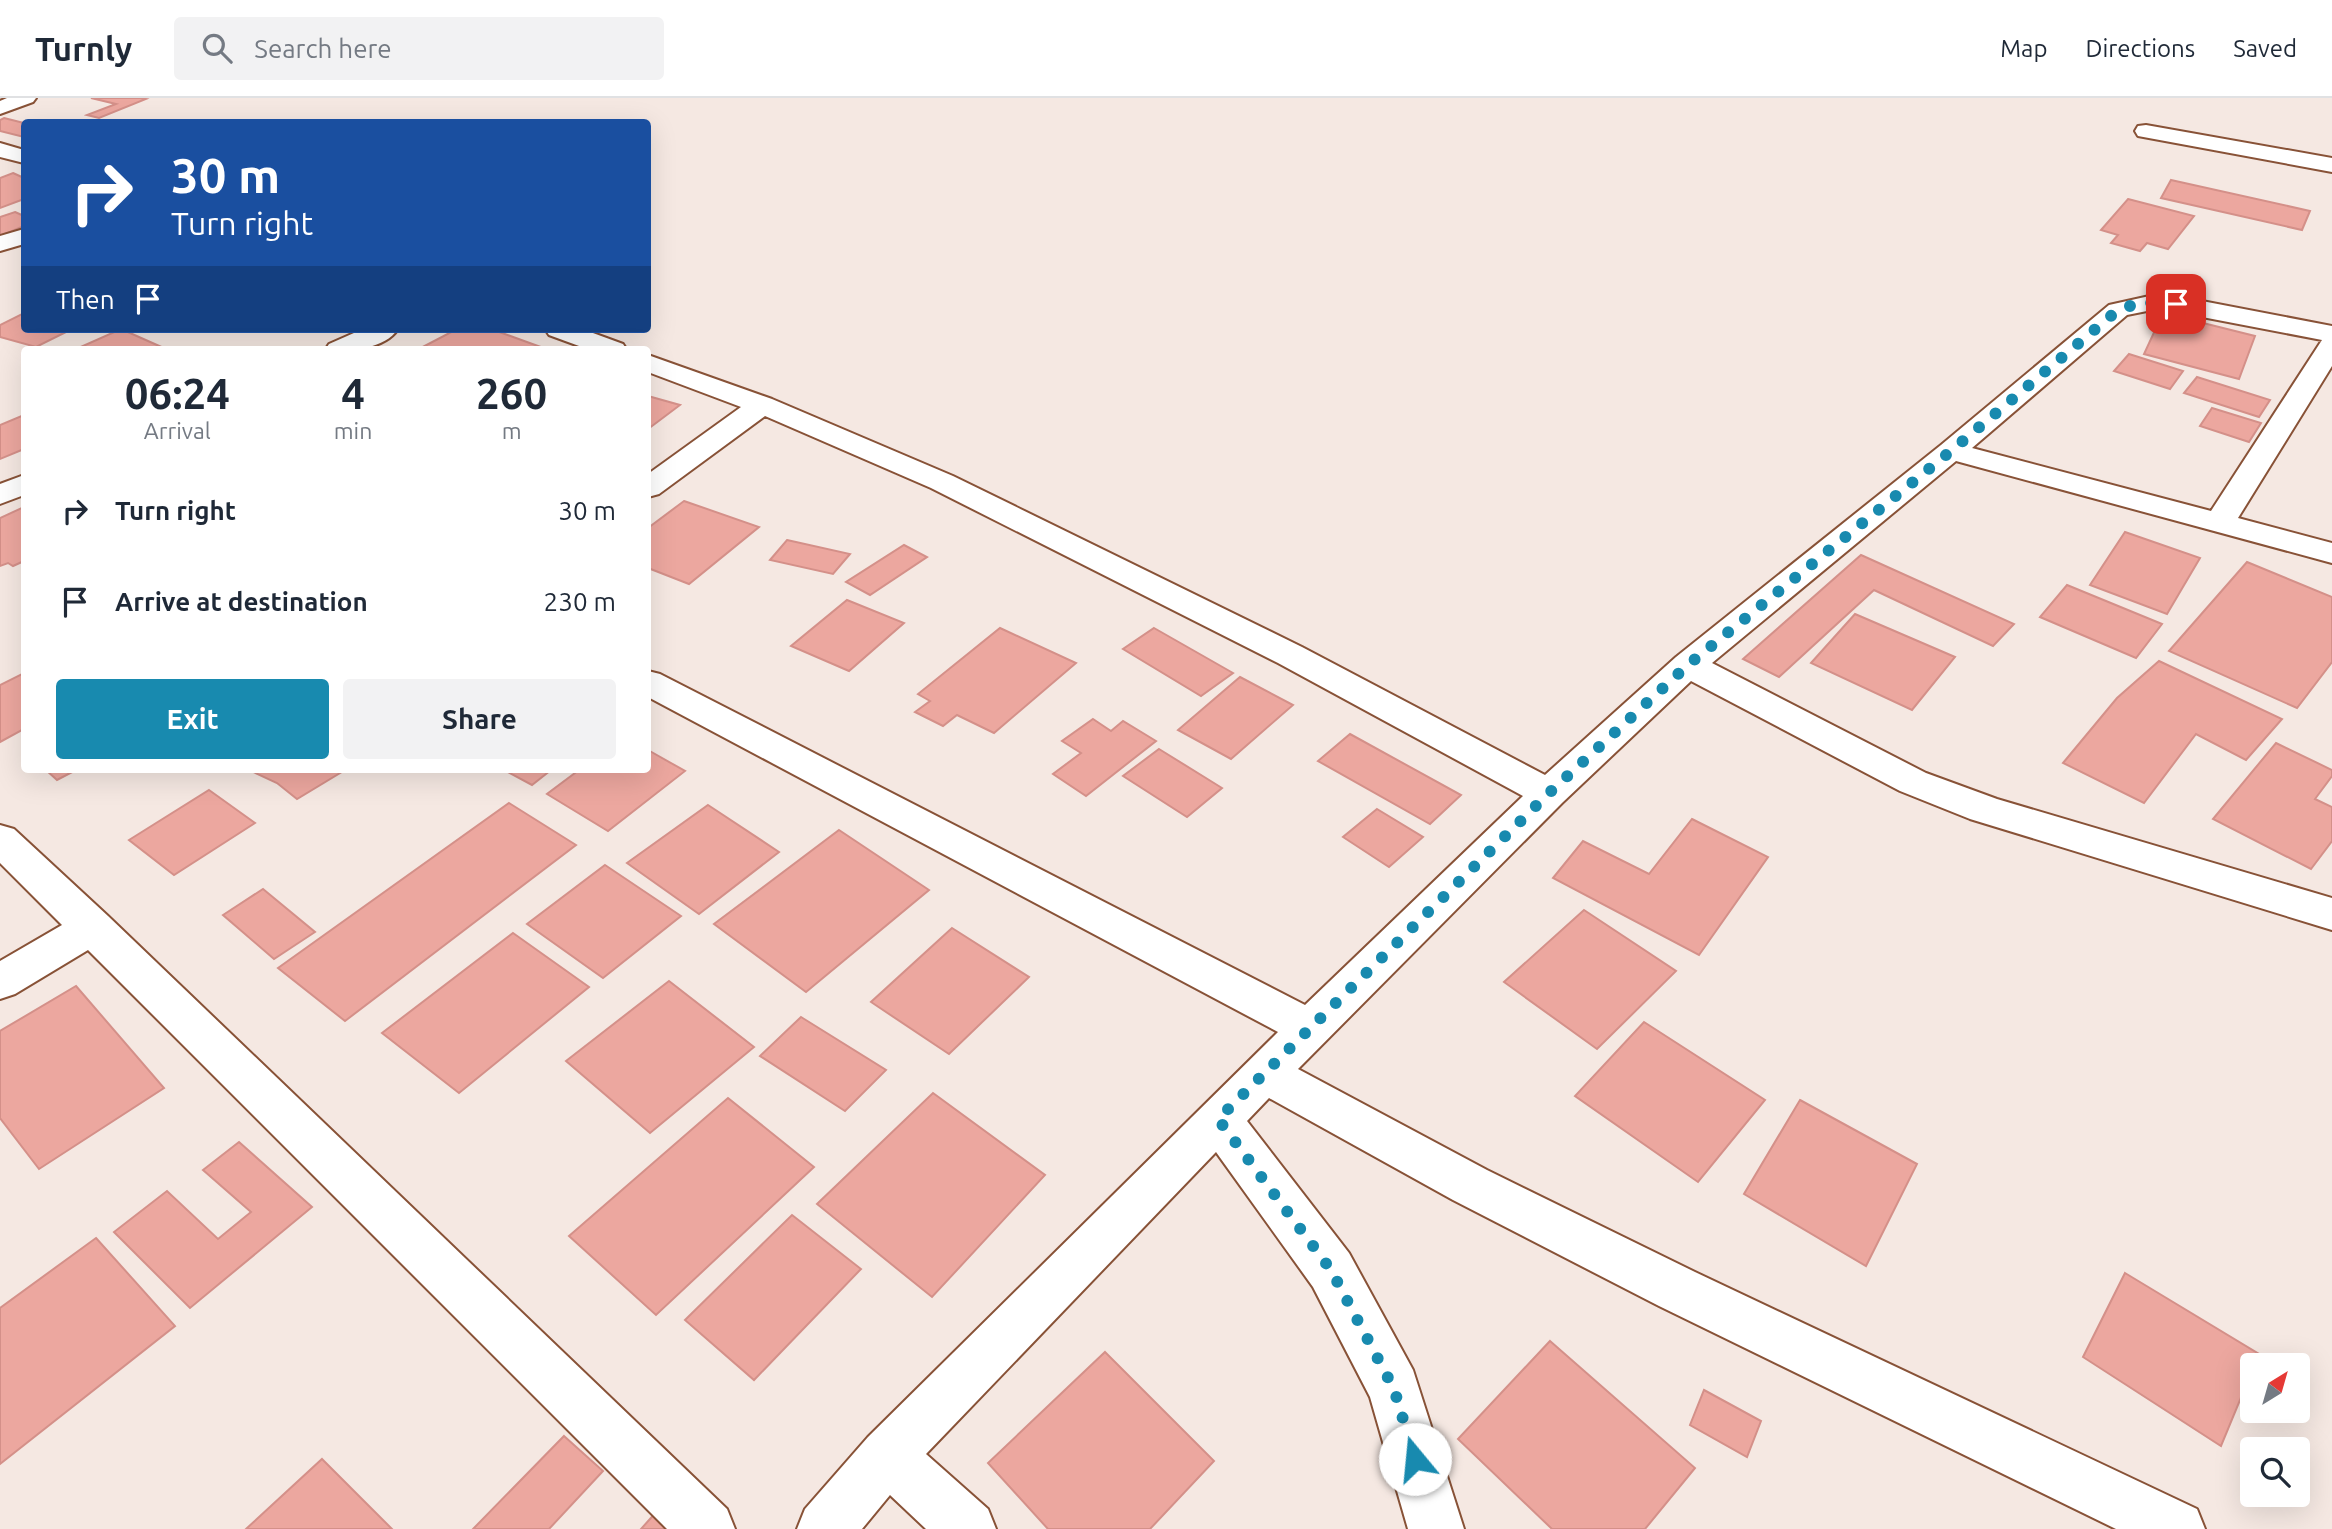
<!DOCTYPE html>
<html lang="en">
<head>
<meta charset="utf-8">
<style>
	body { margin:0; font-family:Ubuntu,sans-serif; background:#f2f2f3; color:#1f2937; height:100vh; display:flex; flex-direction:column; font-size:26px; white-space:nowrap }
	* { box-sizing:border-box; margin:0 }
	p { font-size:23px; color:#747a83 }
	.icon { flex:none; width:38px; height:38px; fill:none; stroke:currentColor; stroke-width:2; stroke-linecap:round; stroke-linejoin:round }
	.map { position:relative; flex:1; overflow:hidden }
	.side { position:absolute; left:21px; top:248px; width:630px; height:427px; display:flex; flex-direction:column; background:#fff; border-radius:7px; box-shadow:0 7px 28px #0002 }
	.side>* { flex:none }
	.hud { position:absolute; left:21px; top:21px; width:630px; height:214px; border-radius:7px; box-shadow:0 7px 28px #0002; background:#1a4fa0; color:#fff; overflow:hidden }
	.needle { width:46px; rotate:37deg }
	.buttons { position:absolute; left:2240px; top:1255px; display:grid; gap:14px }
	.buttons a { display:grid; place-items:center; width:70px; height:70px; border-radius:7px; background:#fff; box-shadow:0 7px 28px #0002; font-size:35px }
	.pin { position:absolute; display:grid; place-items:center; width:60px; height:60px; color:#fff; margin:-30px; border-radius:14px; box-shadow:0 4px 10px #0006 }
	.me { position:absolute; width:77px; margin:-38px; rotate:343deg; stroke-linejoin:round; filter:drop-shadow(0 0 5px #0008) }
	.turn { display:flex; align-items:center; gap:24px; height:147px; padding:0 35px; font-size:32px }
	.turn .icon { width:91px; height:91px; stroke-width:2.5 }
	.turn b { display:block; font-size:49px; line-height:60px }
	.then { display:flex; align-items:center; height:66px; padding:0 35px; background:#0003; gap:14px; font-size:26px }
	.eta { display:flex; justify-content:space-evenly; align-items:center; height:119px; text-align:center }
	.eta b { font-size:42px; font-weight:700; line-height:49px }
	.cta { display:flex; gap:14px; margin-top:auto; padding:14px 35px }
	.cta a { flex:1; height:80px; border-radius:7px; background:#188aaf; color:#fff; font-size:28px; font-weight:700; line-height:80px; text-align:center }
	.cta a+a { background:#f2f2f3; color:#1f2937 }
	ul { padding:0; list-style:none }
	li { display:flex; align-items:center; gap:21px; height:91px; padding:0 35px }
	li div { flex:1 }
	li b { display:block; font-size:26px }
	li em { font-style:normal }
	header { display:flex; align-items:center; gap:42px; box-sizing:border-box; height:98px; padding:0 35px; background:#fff; border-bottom:2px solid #e0e1e3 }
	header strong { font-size:33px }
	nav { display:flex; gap:38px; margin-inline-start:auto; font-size:24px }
	.search { width:490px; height:63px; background:#f2f2f3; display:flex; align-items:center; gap:18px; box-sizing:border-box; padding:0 24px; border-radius:7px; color:#747a83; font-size:26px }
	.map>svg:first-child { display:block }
</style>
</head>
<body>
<header>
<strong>Turnly</strong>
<div class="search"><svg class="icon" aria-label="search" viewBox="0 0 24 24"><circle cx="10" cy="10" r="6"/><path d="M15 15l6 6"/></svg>Search here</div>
<nav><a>Map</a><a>Directions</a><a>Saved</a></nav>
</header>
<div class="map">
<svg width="2332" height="1431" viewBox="0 0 2332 1431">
	<rect width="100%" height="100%" fill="#f5e8e2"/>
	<g fill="#eca79f" stroke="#d49089" stroke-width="2">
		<polygon points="91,0 140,0 146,1 99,20 87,17 116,6"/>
		<polygon points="4,20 24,25 24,39 0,33 0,22"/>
		<polygon points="13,75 24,80 24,101 0,110 0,80"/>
		<polygon points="2171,82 2310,113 2302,132 2161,100"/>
		<polygon points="2128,101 2194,118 2168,151 2147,145 2140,153 2111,145 2118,137 2101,132"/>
		<polygon points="15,114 24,118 24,128 0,138 0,119"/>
		<polygon points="24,215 24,231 72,231 36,249 0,239 0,227"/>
		<polygon points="2163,215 2255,238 2239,281 2144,256"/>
		<polygon points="121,231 166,251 74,252"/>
		<polygon points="457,231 491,231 549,252 417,252"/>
		<polygon points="2129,256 2183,273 2170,291 2114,273"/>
		<polygon points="2197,279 2270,302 2259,319 2184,295"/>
		<polygon points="648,298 680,307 648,331"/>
		<polygon points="2212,310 2261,325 2249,344 2200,328"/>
		<polygon points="24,317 24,351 0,361 0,327"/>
		<polygon points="684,403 759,429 689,486 648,470 648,430"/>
		<polygon points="24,409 24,463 13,468 8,465 0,468 0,420"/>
		<polygon points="2125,434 2200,460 2167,516 2090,487"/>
		<polygon points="787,442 850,456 833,476 770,462"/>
		<polygon points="904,447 927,459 870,497 846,484"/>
		<polygon points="1861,457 2014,526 1993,548 1874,492 1779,579 1743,561"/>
		<polygon points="2247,464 2332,499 2332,564 2297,610 2169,553"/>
		<polygon points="2067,487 2162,526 2136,560 2040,519"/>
		<polygon points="847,502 904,525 849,573 791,548"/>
		<polygon points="1855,516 1955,559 1912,612 1811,565"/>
		<polygon points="1000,530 1076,565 994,635 957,617 943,628 915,614 930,603 918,596"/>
		<polygon points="1154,530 1233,575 1201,598 1123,551"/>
		<polygon points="2159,563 2282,621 2246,662 2196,636 2144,705 2063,665 2117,600"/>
		<polygon points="24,575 24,631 0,644 0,587"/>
		<polygon points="1240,579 1293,607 1231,661 1178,632"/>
		<polygon points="1093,621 1111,633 1123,623 1156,643 1086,698 1053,676 1081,655 1062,643"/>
		<polygon points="1350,636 1461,697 1430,726 1318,663"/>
		<polygon points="2276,645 2332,672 2332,678 2315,701 2332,709 2332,743 2311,771 2213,721"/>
		<polygon points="1159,651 1222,690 1187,719 1123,678"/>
		<polygon points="648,652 685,673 608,733 547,696 579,672 648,672"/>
		<polygon points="46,672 76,672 57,682"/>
		<polygon points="249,672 345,672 297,701 277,685"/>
		<polygon points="504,672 551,672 532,687"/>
		<polygon points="209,692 255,725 174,777 129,742"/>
		<polygon points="509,705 576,747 345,923 278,870"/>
		<polygon points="708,707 779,754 699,816 627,765"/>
		<polygon points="1377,711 1423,739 1389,769 1343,739"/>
		<polygon points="1692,721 1768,759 1699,857 1553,780 1583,743 1649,776"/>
		<polygon points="839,732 929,792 806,894 714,826"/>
		<polygon points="605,767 681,818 603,880 527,826"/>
		<polygon points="263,791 315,834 274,861 223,817"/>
		<polygon points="1584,812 1676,873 1597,951 1504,884"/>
		<polygon points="952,830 1029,879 949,956 871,904"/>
		<polygon points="513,835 589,889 459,995 382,935"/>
		<polygon points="669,883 754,949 650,1035 566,963"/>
		<polygon points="76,888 164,990 39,1071 0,1020 0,933"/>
		<polygon points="801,919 886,972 845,1013 760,958"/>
		<polygon points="1644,924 1765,1002 1698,1084 1575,998"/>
		<polygon points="933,995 1045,1077 932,1199 817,1106"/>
		<polygon points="728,1000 814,1069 656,1217 569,1138"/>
		<polygon points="1800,1002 1917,1066 1866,1168 1744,1096"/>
		<polygon points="239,1044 312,1109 190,1210 114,1134 167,1093 218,1141 251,1114 203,1072"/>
		<polygon points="792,1117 861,1171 754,1282 685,1222"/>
		<polygon points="96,1140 175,1228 0,1366 0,1210"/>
		<polygon points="2125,1175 2259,1256 2255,1267 2252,1267 2252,1273 2221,1348 2083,1259"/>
		<polygon points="1550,1243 1695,1370 1645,1431 1552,1431 1458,1341"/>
		<polygon points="1105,1254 1214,1363 1150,1431 1048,1431 988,1365"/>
		<polygon points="1704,1292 1761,1323 1747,1359 1690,1327"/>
		<polygon points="564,1338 603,1373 549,1431 473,1431"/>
		<polygon points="322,1361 392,1431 246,1431"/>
		<polygon points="658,1412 678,1431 641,1431"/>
	</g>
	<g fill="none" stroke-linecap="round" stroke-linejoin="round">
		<defs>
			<g id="minor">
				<polygon points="7,0 36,0 33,4 0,16 0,3"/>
				<polygon points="2146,27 2332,60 2332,74 2138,38 2135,33 2138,28"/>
				<polygon points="0,45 24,52 24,65 0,59"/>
				<polygon points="24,131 24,146 0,153 0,138"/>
				<path d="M2154 197 2176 198 2332 228V268L2238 420 2332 445V465L1956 363 1712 565 1926 675 1997 701 2332 800V832L1970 721 1900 693 1691 583 1562 705 1298 971 1487 1072 1695 1174 2197 1411 2205 1431H2116L1659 1208 1453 1102 1269 1000 1247 1023 1349 1155 1413 1272 1464 1431H1408L1370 1299 1313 1189 1216 1054 926 1356 988 1411 996 1431H926L890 1397 862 1431H797L805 1411 868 1339 1278 934 648 599V573L660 576 1305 907 1523 698 1278 565 931 390 765 318 659 396 648 399V376L741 309 648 274V257L772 301 953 378 1302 549 1545 677 1676 559 1941 347 2109 207ZM2147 213 2176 214 2322 242 2211 413 1972 350 2127 217Z"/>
				<path d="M363 231H398C383 253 348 252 325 252L329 246Z"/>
				<polygon points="545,231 582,231 623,246 627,252 590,252 549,237"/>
				<polygon points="24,377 24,397 0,406 0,386"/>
				<polygon points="0,727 14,731 108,818 727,1411 735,1431 667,1431 88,852 15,896 0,901 0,863 62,827 0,765"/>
			</g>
		</defs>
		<use href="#minor" stroke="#885237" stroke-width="4"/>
		<use href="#minor" fill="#fff" fill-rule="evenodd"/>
	</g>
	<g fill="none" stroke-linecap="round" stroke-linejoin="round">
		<path stroke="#188aaf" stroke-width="12" stroke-dasharray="0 21.6" d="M1415 1361 1394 1291 1331 1172 1218 1021 1549 695 1688 567 1951 353 2118 212C2138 204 2155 204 2176 206"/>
	</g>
</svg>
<div class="buttons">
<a><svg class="needle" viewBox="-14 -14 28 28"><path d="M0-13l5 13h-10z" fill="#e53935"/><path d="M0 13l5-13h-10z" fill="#747a83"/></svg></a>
<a><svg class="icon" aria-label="search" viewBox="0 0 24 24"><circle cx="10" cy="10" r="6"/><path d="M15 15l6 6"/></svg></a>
</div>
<div class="pin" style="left:2176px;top:206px;background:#d93025"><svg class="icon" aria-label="arrive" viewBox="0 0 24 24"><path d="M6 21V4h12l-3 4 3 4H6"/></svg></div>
<svg class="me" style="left:1415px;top:1361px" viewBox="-20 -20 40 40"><circle r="19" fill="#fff"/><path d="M0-13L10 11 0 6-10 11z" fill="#188aaf"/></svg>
<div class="hud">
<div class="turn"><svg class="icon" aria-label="right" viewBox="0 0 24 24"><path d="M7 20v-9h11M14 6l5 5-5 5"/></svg><div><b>30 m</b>Turn right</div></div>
<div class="then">Then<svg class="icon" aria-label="arrive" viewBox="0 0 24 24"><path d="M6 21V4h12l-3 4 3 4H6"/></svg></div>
</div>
<section class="side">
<div class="eta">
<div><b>06:24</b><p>Arrival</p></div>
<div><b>4</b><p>min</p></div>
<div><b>260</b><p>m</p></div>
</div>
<ul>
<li><svg class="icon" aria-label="right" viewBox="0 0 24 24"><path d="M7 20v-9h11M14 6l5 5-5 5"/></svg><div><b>Turn right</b></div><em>30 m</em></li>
<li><svg class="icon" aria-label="arrive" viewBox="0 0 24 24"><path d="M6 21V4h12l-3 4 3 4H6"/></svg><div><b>Arrive at destination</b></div><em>230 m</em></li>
</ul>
<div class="cta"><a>Exit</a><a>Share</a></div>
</section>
</div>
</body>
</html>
